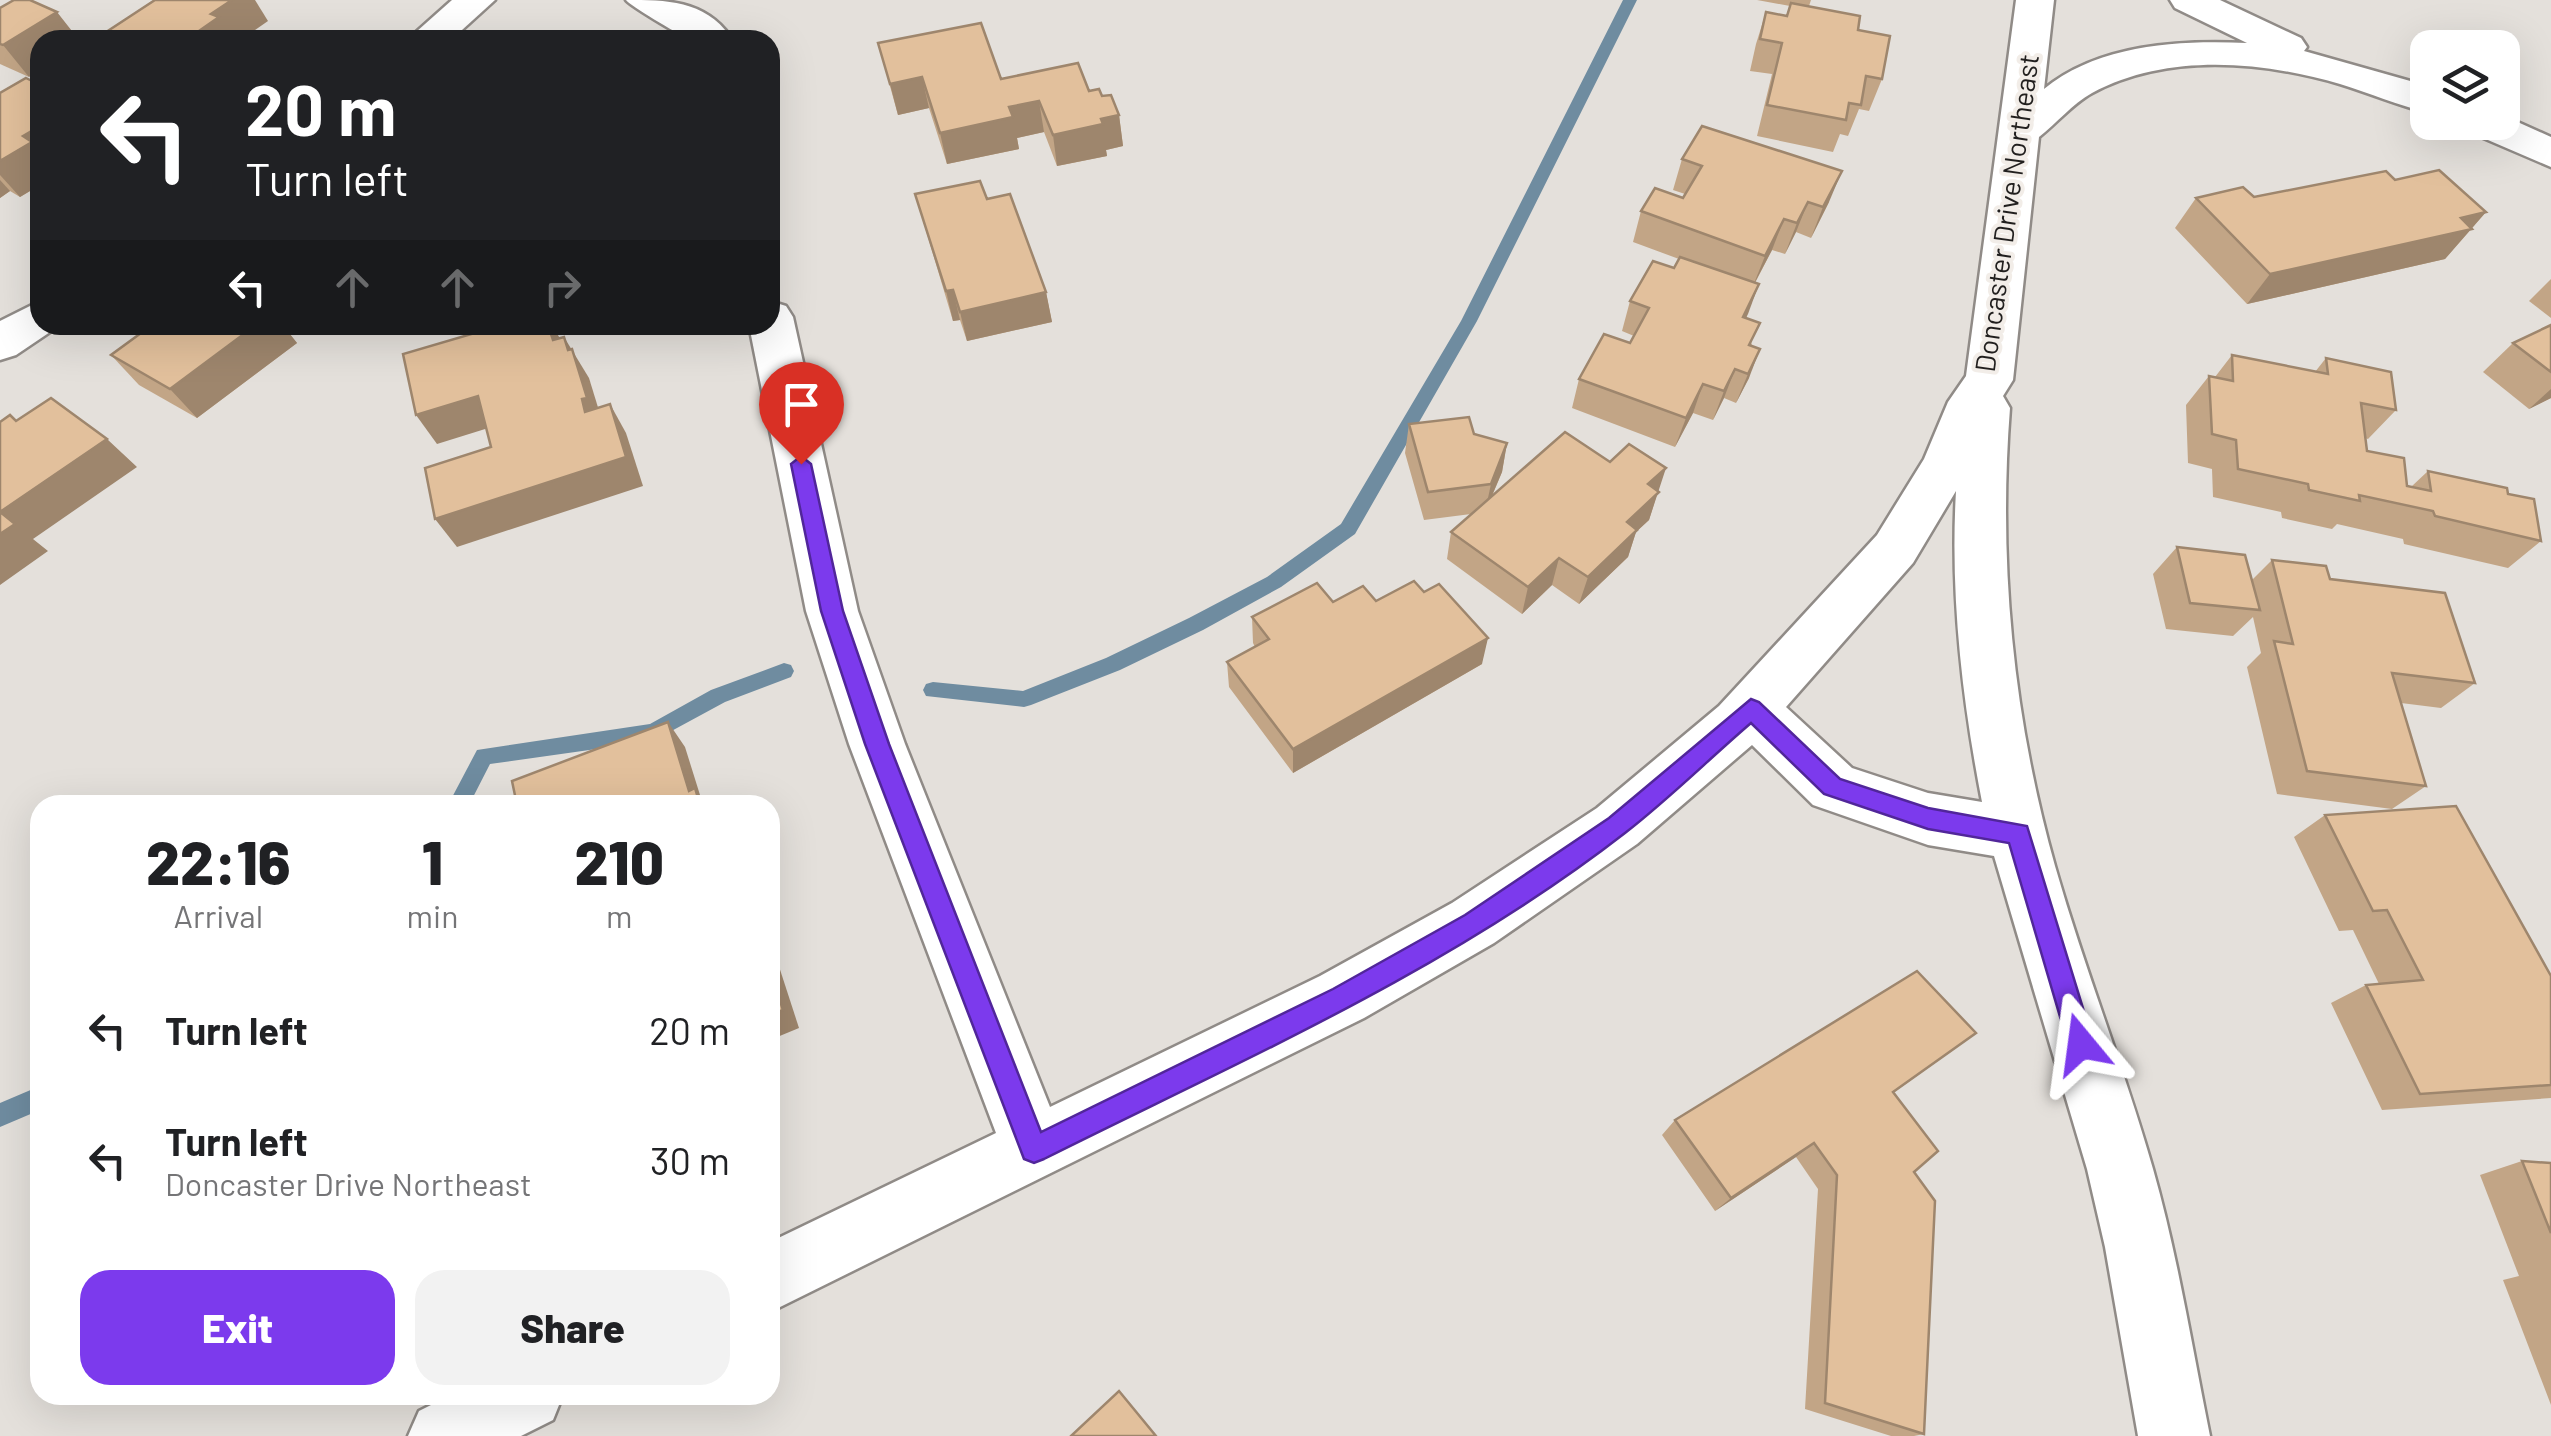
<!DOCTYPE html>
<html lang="en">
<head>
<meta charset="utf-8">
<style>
	body { margin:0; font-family:Barlow,sans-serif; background:#f2f2f2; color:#202124; height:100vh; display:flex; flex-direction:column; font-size:38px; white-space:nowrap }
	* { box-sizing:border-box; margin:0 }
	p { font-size:32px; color:#757577 }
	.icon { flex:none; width:55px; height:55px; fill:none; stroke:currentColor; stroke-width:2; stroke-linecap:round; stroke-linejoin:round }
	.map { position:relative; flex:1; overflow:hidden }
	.details { position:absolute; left:30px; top:795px; width:750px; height:610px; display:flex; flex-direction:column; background:#fff; border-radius:30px; box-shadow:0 10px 40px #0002 }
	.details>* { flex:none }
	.banner { position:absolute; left:30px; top:30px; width:750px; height:305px; border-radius:30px; box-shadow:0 10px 40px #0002; background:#202124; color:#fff; overflow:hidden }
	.fabs { position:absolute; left:2410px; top:30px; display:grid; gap:20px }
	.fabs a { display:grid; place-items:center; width:110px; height:110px; border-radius:20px; background:#fff; box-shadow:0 10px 40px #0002; font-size:50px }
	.pin { position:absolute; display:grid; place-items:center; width:85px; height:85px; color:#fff; margin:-102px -42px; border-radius:50% 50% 50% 0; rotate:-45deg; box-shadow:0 0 10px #0007 }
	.pin .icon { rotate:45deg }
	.me { position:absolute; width:110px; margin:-55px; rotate:344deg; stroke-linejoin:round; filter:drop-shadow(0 0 8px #0008) }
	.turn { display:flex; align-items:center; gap:35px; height:210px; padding:0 50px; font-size:45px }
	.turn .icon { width:130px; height:130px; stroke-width:2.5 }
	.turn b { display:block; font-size:70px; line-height:85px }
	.lanes { display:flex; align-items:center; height:95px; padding:0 50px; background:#0003; justify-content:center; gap:50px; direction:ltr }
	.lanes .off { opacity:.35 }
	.eta { display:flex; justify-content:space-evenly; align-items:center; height:170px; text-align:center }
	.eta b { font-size:60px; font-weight:800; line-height:70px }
	.button { display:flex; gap:20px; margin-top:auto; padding:20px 50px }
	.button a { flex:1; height:115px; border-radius:30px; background:#7c3aed; color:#fff; font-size:40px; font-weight:800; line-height:115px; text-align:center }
	.button a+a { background:#f2f2f2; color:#202124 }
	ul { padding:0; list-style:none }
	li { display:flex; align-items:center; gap:30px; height:130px; padding:0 50px }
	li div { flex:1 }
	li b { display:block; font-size:38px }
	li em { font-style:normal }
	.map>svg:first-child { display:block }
</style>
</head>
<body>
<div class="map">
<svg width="2551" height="1436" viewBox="0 0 2551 1436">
	<rect width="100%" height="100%" fill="#e4e0db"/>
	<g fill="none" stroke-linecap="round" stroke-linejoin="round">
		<g fill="#6f8ca0" fill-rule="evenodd">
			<polygon points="1623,0 1637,0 1477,321 1355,534 1281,587 1203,630 1120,670 1031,705 1024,707 926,696 923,690 926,684 933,682 1023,691 1106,658 1189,618 1267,577 1341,524 1461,321"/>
			<polygon points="784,663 791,665 794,671 791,677 725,702 653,741 490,764 469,805 448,805 477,750 650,724 711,690"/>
			<polygon points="40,1086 40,1110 0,1127 0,1103"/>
		</g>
		<defs>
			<g id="minor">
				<polygon points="452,0 495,0 451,40 407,40"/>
				<path d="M626 0C666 0 704 0 730 36L727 40C715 40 697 43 687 38 678 34 629 5 626 0Z"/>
				<path d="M2016 0H2054L2044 89C2099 44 2179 40 2247 43L2175 8 2170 0H2220L2301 38 2307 47 2304 51 2428 86V113C2398 105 2369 93 2340 84 2261 61 2167 53 2092 93 2072 104 2057 123 2039 137L2013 380 2003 396 2010 408C1998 563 2013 717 2055 866 2084 968 2124 1067 2153 1169 2178 1257 2192 1347 2210 1436H2138L2105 1247 2087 1169 1994 856 1928 845 1813 805 1752 745 1637 844 1494 943 1364 1018 770 1312V1242L996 1133 849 744 806 611 749 325H770V301L786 306 793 317 858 611 905 744 1050 1107 1320 976 1452 903 1597 808 1719 706 1877 535 1924 459 1948 402 1966 376ZM1956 491C1950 595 1962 699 1982 802L1928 793 1852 768 1786 707 1913 563Z"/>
				<polygon points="2502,115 2551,137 2551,167 2467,131 2462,122 2502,122"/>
				<polygon points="40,301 40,325 58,325 56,328 16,355 0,360 0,321"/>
				<polygon points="451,1395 563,1395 553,1420 521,1436 408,1436 419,1411"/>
			</g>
		</defs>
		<use href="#minor" stroke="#908b87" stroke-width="5"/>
		<use href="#minor" fill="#fff" fill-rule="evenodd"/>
	</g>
	<g fill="#c2a586">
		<polygon points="1757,0 1811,0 1809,6 1858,30 1882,79 1869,111 1859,109 1848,136 1840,134 1833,152 1757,136 1772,74 1750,71 1756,44 1766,12 1786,16 1790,6"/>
		<polygon points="0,8 29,77 0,64"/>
		<polygon points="878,43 1001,79 1089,91 1102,96 1119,115 1123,146 1106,150 1107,156 1057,166 1044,132 1017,138 1019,149 947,164 929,108 898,115"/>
		<polygon points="40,85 40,185 20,197 10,191 0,198 0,93"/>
		<polygon points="1682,159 1829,202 1811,238 1796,232 1785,254 1772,250 1755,283 1746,318 1752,346 1749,378 1736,403 1724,398 1713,420 1693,413 1675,447 1572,408 1579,379 1630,343 1634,336 1622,331 1630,301 1674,268 1679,259 1633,242 1641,211 1683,198 1685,194 1673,190"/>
		<polygon points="2395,180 2486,212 2445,259 2247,304 2175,228 2196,198 2254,197"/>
		<polygon points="915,194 987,199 1046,292 1052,322 967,341 960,320 953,321"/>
		<polygon points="2551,279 2551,318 2529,301"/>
		<polygon points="2551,325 2551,398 2529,409 2483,372 2513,343"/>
		<polygon points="285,328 297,343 197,418 139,385 111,355"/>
		<polygon points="2232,355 2315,372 2326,358 2396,410 2368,439 2365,438 2367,451 2407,486 2411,487 2428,471 2508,494 2541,541 2508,568 2404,544 2403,539 2337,524 2332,529 2282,518 2281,512 2213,497 2212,469 2188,463 2186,405 2209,376 2215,377"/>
		<polygon points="1409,424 1474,434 1507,443 1502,472 1492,496 1610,462 1658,491 1649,520 1636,532 1628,557 1579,604 1552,585 1522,614 1447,559 1451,532 1471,514 1424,520 1405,453"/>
		<polygon points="2177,547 2252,580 2272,560 2330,579 2475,683 2441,708 2401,703 2426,786 2392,809 2277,794 2247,667 2261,653 2253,617 2233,636 2166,629 2153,574"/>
		<polygon points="1424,592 1482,664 1293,773 1229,687 1227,662 1255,647 1253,643 1252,617 1333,602 1376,601"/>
		<polygon points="2325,815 2551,976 2551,1098 2382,1110 2331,1003 2366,985 2379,984 2353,930 2339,931 2294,837"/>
		<polygon points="1953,1050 1893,1093 1914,1172 1924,1434 1914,1436 1891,1436 1805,1409 1818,1189 1796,1157 1715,1211 1662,1135 1675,1120"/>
		<polygon points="2522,1161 2551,1163 2551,1405 2503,1280 2519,1276 2480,1175"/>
	</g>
	<g fill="#9e866d">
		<polygon points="232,0 255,0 268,21 241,40 186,40 211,14"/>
		<polygon points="57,12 79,40 40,40 40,70 29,77 3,45"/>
		<polygon points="922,77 929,108 898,115 890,84"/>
		<polygon points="1039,101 1044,132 1017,138 1019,149 947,164 940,133 1009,107"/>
		<polygon points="1119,115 1123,146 1106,150 1107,156 1057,166 1053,135 1101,119"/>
		<polygon points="40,126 40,185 20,197 0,175 0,161 23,136"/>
		<polygon points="1842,171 1829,202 1811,238 1823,207"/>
		<polygon points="0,180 10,191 0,198"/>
		<polygon points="1808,202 1796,232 1785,254 1797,223"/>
		<polygon points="2486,212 2445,259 2247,304 2270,274"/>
		<polygon points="1784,219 1772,250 1753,286 1765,256"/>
		<polygon points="1759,284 1748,314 1732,347 1743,317"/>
		<polygon points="953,290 960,320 953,321 946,291"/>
		<polygon points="1046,292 1052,322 967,341 960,312"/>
		<polygon points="256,325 289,325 285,328 297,343 197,418 170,389"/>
		<polygon points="548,325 552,325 562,342 553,340"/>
		<polygon points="564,337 589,378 604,427 585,412"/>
		<polygon points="1760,349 1749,378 1736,403 1748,374"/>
		<polygon points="1735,369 1724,398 1713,420 1724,391"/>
		<polygon points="1703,384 1693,413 1675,447 1686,418"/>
		<polygon points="2551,389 2551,398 2529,409"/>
		<polygon points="478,396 498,425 437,444 416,415"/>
		<polygon points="610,404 626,433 643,486 457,547 435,519"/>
		<polygon points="107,439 137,467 33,539 48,551 0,585 0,512"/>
		<polygon points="1507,443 1502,472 1485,512 1491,484"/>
		<polygon points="1666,468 1649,520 1636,532 1628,557 1579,604 1588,577 1648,484"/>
		<polygon points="1559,558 1552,585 1522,614 1528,587"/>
		<polygon points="1488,638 1482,664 1293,773 1293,749"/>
		<polygon points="668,722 685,747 700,795 708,805 700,805 689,791"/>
		<polygon points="770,945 773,948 799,1028 770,1040"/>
		<polygon points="1814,1143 1796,1157 1715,1211 1731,1198"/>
	</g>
	<g fill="#e2c09c" stroke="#9e866d" stroke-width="2.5">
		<polygon points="14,0 30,0 57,12 3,45 0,44 0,8"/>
		<polygon points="155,0 232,0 211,14 219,17 186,40 94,40"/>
		<polygon points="1791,3 1860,16 1858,30 1890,36 1882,79 1866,76 1861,105 1849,103 1846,120 1767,105 1782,43 1760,39 1766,12 1787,16"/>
		<polygon points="981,23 1001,79 1078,63 1089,91 1099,89 1102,96 1111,95 1119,115 1101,119 1103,124 1053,135 1039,101 1009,107 1013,117 940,133 922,77 890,84 878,43"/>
		<polygon points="26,78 40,85 40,126 23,136 32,142 0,161 0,93"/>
		<polygon points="1702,126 1842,171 1823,207 1808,202 1797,223 1784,219 1765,256 1641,211 1655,188 1683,198 1702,166 1682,159"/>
		<polygon points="2439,170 2486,212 2461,218 2472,229 2270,274 2196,198 2243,187 2254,197 2386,171 2395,180"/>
		<polygon points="980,181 987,199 1010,194 1046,292 960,312 953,290 946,291 915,194"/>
		<polygon points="1680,257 1759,284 1743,317 1760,323 1749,345 1760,349 1748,374 1735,369 1724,391 1703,384 1686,418 1579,379 1604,334 1630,343 1649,308 1630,301 1653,261 1674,268"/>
		<polygon points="152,325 256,325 170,389 111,355"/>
		<polygon points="502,325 548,325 553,340 564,337 568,350 572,349 587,398 582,399 585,412 610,404 626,457 435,519 425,468 491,447 478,396 416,415 403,354"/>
		<polygon points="2551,325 2551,372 2513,343"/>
		<polygon points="2232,355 2328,374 2326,358 2391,372 2396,410 2361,403 2367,451 2404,458 2407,486 2431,491 2428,471 2507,488 2508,494 2534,499 2541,541 2435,516 2433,511 2359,495 2360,501 2309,490 2308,484 2238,469 2236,440 2212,434 2209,376 2233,381"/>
		<polygon points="51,398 107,439 0,512 0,422 10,415 16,421"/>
		<polygon points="1469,417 1474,434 1507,443 1491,484 1428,492 1409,424"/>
		<polygon points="1565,432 1610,462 1629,444 1666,468 1648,484 1659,492 1627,522 1637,530 1588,577 1559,558 1528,587 1451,532"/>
		<polygon points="0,512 15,524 0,534"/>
		<polygon points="2177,547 2245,555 2260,610 2190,603"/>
		<polygon points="2272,560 2326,566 2330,579 2445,593 2475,683 2392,673 2426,786 2307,771 2274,641 2293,644"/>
		<polygon points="1414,581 1424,592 1439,584 1488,638 1293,749 1227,662 1269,639 1252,617 1317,583 1333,602 1363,586 1376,601"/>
		<polygon points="668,722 689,791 695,788 700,805 517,805 512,781"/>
		<polygon points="2456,806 2551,976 2551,1085 2420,1094 2366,985 2423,980 2387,910 2373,911 2325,815"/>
		<polygon points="770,970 783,1010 770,1016"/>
		<polygon points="1917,971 1976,1033 1893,1092 1938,1151 1914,1172 1935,1201 1924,1434 1825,1403 1837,1175 1814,1143 1731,1198 1675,1120"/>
		<polygon points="2522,1161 2551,1163 2551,1233"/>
		<polygon points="1119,1391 1156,1436 1071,1436"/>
	</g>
	<path fill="#7c3aed" stroke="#51269a" stroke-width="2.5" d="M801 456 811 464 843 611 889 744 1041 1132 1333 989 1465 915 1609 818 1751 699 1759 702 1840 779 1928 808 2027 826 2094 1044 2090 1053 2081 1056 2072 1053 2068 1044 2009 843 1928 829 1824 794 1751 723C1709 759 1669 799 1625 833 1449 970 1242 1060 1044 1159L1034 1163 1024 1159 865 744 821 611 791 464Z"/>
	<g text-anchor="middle" stroke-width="8" stroke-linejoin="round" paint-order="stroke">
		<g font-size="28" fill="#211f1e" stroke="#f2ede8">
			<text transform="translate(2007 213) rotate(-82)" y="10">Doncaster Drive Northeast</text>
		</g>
	</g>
</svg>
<div class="fabs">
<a><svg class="icon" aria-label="layers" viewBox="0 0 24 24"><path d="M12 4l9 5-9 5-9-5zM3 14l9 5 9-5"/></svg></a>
</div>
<div class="pin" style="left:801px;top:464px;background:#d93025"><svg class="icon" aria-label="arrive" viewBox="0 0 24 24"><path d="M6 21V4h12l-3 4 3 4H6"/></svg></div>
<svg class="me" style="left:2081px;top:1044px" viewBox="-20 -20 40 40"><path d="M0-17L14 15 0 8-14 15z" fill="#7c3aed" stroke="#fff" stroke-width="4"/></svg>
<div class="banner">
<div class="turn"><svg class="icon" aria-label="left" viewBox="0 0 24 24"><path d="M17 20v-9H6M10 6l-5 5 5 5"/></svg><div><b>20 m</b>Turn left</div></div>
<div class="lanes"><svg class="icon" aria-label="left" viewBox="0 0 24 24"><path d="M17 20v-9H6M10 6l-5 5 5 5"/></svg><svg class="icon off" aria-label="ahead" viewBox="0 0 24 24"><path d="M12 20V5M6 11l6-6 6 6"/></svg><svg class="icon off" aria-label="ahead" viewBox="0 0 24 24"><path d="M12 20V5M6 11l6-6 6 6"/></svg><svg class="icon off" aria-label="right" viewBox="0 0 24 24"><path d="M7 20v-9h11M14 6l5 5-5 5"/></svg></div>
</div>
<section class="details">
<div class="eta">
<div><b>22:16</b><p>Arrival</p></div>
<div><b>1</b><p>min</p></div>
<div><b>210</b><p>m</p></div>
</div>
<ul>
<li><svg class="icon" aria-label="left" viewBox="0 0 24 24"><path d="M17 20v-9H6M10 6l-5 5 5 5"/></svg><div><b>Turn left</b></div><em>20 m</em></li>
<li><svg class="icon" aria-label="left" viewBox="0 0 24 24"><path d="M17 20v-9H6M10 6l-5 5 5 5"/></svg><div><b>Turn left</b><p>Doncaster Drive Northeast</p></div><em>30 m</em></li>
</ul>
<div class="button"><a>Exit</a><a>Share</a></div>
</section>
</div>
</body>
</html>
